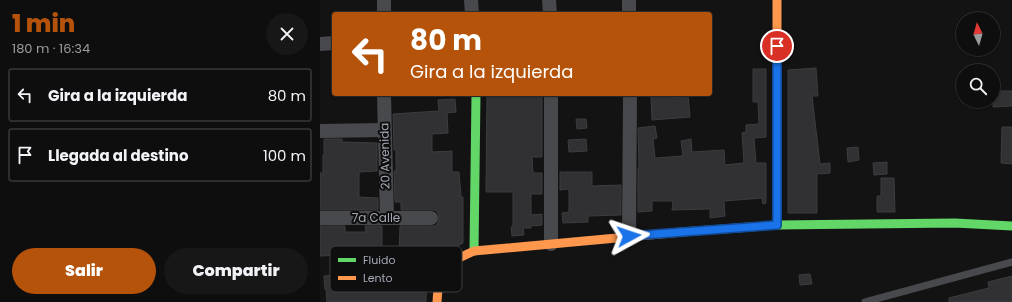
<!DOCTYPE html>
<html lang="es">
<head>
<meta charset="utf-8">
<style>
	body { margin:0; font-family:Poppins,sans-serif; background:#171718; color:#f1f3f6; height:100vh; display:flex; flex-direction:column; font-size:15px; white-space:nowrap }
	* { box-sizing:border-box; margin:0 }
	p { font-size:13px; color:#9b9c9e }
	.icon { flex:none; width:22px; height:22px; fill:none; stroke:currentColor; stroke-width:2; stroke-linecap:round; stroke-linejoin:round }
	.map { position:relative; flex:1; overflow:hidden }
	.drawer { display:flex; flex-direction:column; background:#0e0e0f; width:320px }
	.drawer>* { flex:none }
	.top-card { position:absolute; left:12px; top:12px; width:380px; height:84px; border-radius:4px; box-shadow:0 1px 3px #0004,0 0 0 1px #2e2e2f; background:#b45309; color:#fff; overflow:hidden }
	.needle { width:26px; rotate:355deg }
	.fabs { position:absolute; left:636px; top:12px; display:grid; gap:8px }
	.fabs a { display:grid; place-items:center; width:44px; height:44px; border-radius:50%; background:#0e0e0f; box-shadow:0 1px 3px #0004,0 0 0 1px #2e2e2f; font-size:20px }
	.pin { position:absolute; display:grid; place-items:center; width:34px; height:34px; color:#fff; margin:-17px; border:2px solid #fff; border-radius:50%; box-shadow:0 1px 4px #0007 }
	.me { position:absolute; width:44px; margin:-22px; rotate:85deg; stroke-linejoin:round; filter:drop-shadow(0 0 3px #0008) }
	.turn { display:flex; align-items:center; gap:14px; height:84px; padding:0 12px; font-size:18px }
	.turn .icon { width:52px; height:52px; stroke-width:2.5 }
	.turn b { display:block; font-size:28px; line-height:34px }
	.round { display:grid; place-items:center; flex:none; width:42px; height:42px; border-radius:21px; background:#171718 }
	.overview { display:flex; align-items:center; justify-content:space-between; height:68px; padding:0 12px }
	h1 { font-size:24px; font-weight:800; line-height:30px; color:#b45309 }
	.button { display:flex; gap:8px; margin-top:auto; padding:8px 12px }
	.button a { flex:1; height:46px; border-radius:24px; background:#b45309; color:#fff; font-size:16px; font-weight:800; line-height:46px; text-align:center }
	.button a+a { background:#171718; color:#f1f3f6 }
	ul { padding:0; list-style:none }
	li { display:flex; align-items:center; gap:12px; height:54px; margin:0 8px 6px; padding:0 4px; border:2px solid #2e2e2f; border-radius:4px }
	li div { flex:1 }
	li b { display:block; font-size:15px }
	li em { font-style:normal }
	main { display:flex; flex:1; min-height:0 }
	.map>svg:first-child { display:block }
</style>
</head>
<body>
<main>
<section class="drawer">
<div class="overview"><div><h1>1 min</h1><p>180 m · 16:34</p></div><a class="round"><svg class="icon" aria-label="close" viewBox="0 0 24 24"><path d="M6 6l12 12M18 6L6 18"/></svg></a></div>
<ul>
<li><svg class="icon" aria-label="left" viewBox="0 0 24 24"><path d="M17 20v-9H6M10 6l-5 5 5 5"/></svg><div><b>Gira a la izquierda</b></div><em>80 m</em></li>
<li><svg class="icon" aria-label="arrive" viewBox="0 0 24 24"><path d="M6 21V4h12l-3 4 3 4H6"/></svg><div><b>Llegada al destino</b></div><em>100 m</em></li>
</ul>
<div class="button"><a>Salir</a><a>Compartir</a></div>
</section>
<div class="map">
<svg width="692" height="302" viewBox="0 0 692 302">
	<rect width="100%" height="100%" fill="#131314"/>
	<g fill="#313133" stroke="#3c3d40">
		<polygon points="496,68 498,96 492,96 500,164 510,163 510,173 497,174 497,213 468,213 468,70"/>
		<polygon points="433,69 446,69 446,137 434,138 436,163 446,163 446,203 443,204 442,198 404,201 405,216 390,218 390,209 352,210 353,201 332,201 332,211 318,212 318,169 319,169 318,128 335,126 337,138 333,139 335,158 363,156 361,141 371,139 372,152 404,150 405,165 424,163 422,133 426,132 426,125 439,124 438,102 433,102"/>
		<polygon points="673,91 692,91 692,106 673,107"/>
		<polygon points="167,94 222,94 222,157 212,157 213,173 222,173 222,194 211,194 211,215 222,214 222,225 211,226 211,228 203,228 204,235 192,236 191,227 193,227 193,192 166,192"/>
		<polygon points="353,94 353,98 368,95 370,117 332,120 331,96"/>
		<polygon points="135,99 136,112 127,113 128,133 112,134 112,152 132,151 132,172 139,172 141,197 143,197 143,243 134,248 113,248 113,258 107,258 106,302 7,302 6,289 5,289 4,276 28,274 28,255 0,256 0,226 25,226 25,232 46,232 45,226 62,226 62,258 48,259 47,288 73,287 73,281 78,281 80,226 115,226 118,223 119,218 118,213 115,210 81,210 81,202 75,202 74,171 76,171 76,150 74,150 73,114 119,111 118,100"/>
		<polygon points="256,119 266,119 267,128 257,129"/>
		<polygon points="682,127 692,127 692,164 681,163"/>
		<polygon points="4,139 22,139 22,142 57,143 57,171 39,172 39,197 58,198 58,210 0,210 0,173 3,173 3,155 4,155"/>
		<polygon points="266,139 267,151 249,152 248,140"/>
		<polygon points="538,147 539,160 528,162 527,148"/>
		<polygon points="567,162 567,174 554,175 553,163"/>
		<polygon points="240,172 272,172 272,186 301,185 301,215 268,216 268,222 243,223 242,213 249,212 249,189 240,190"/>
		<polygon points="561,178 574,178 575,212 557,212 557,196 561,196"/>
		<polygon points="490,274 492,284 480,285 479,275"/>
		<polygon points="692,276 692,302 629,302 629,298 669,288 668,282"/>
	</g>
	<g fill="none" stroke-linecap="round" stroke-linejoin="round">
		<polyline stroke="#48494c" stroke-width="7" points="545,302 692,262"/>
		<g stroke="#48494c" stroke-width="14">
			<polyline points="64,0 64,14"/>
			<polyline points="151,0 152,14"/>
			<polyline points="229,0 230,14"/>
			<polyline points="309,0 309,14"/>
			<polyline points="0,44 14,43"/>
			<polyline points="64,94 67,218"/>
			<polyline points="231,94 231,244"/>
			<polyline points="0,131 64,130"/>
			<polyline points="0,218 111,218"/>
			<polyline points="309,236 310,94"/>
		</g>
		<g stroke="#63d668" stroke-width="9">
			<polyline points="362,232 457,225 635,223 692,226"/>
			<polyline points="154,251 156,94"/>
		</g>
		<g stroke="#ff974d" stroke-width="9">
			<polyline points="457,0 457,225"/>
			<path d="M117 302C119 268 123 265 154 251L362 232"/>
		</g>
	</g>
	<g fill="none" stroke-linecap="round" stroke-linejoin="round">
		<defs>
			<polyline id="route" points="309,236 457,225 457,46"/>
		</defs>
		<use href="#route" stroke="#114b97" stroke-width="10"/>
		<use href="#route" stroke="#1a73e8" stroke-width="7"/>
	</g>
	<g text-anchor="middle" stroke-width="4" stroke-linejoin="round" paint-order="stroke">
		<g font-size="12" fill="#a5a9b5" stroke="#0e0e0f">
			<text transform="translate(65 156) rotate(-91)" y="4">20 Avenida</text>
			<text x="56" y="222">7a Calle</text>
		</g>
	</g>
	<rect x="10" y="246" width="132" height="46" rx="6" fill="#0e0e0f" stroke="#3b3c41" stroke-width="1"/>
	<rect x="18" y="258" width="18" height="4" fill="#63d668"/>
	<rect x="18" y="276" width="18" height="4" fill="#ff974d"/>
	<g font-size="11" fill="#a5a9b5">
		<text x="43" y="264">Fluido</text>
		<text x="43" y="282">Lento</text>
	</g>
</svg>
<div class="fabs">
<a><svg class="needle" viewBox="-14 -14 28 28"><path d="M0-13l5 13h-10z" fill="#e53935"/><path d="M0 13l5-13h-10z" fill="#9b9c9e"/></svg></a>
<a><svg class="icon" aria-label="search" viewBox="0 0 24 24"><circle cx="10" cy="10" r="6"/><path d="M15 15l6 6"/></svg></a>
</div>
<div class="pin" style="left:457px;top:46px;background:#d93025"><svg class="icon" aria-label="arrive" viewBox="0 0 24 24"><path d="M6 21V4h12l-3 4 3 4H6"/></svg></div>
<svg class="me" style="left:309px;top:236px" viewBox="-20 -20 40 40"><path d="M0-17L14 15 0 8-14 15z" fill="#1a73e8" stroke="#fff" stroke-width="4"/></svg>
<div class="top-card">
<div class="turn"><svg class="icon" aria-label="left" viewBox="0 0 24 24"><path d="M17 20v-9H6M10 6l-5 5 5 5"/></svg><div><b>80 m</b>Gira a la izquierda</div></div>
</div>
</div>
</main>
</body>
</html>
